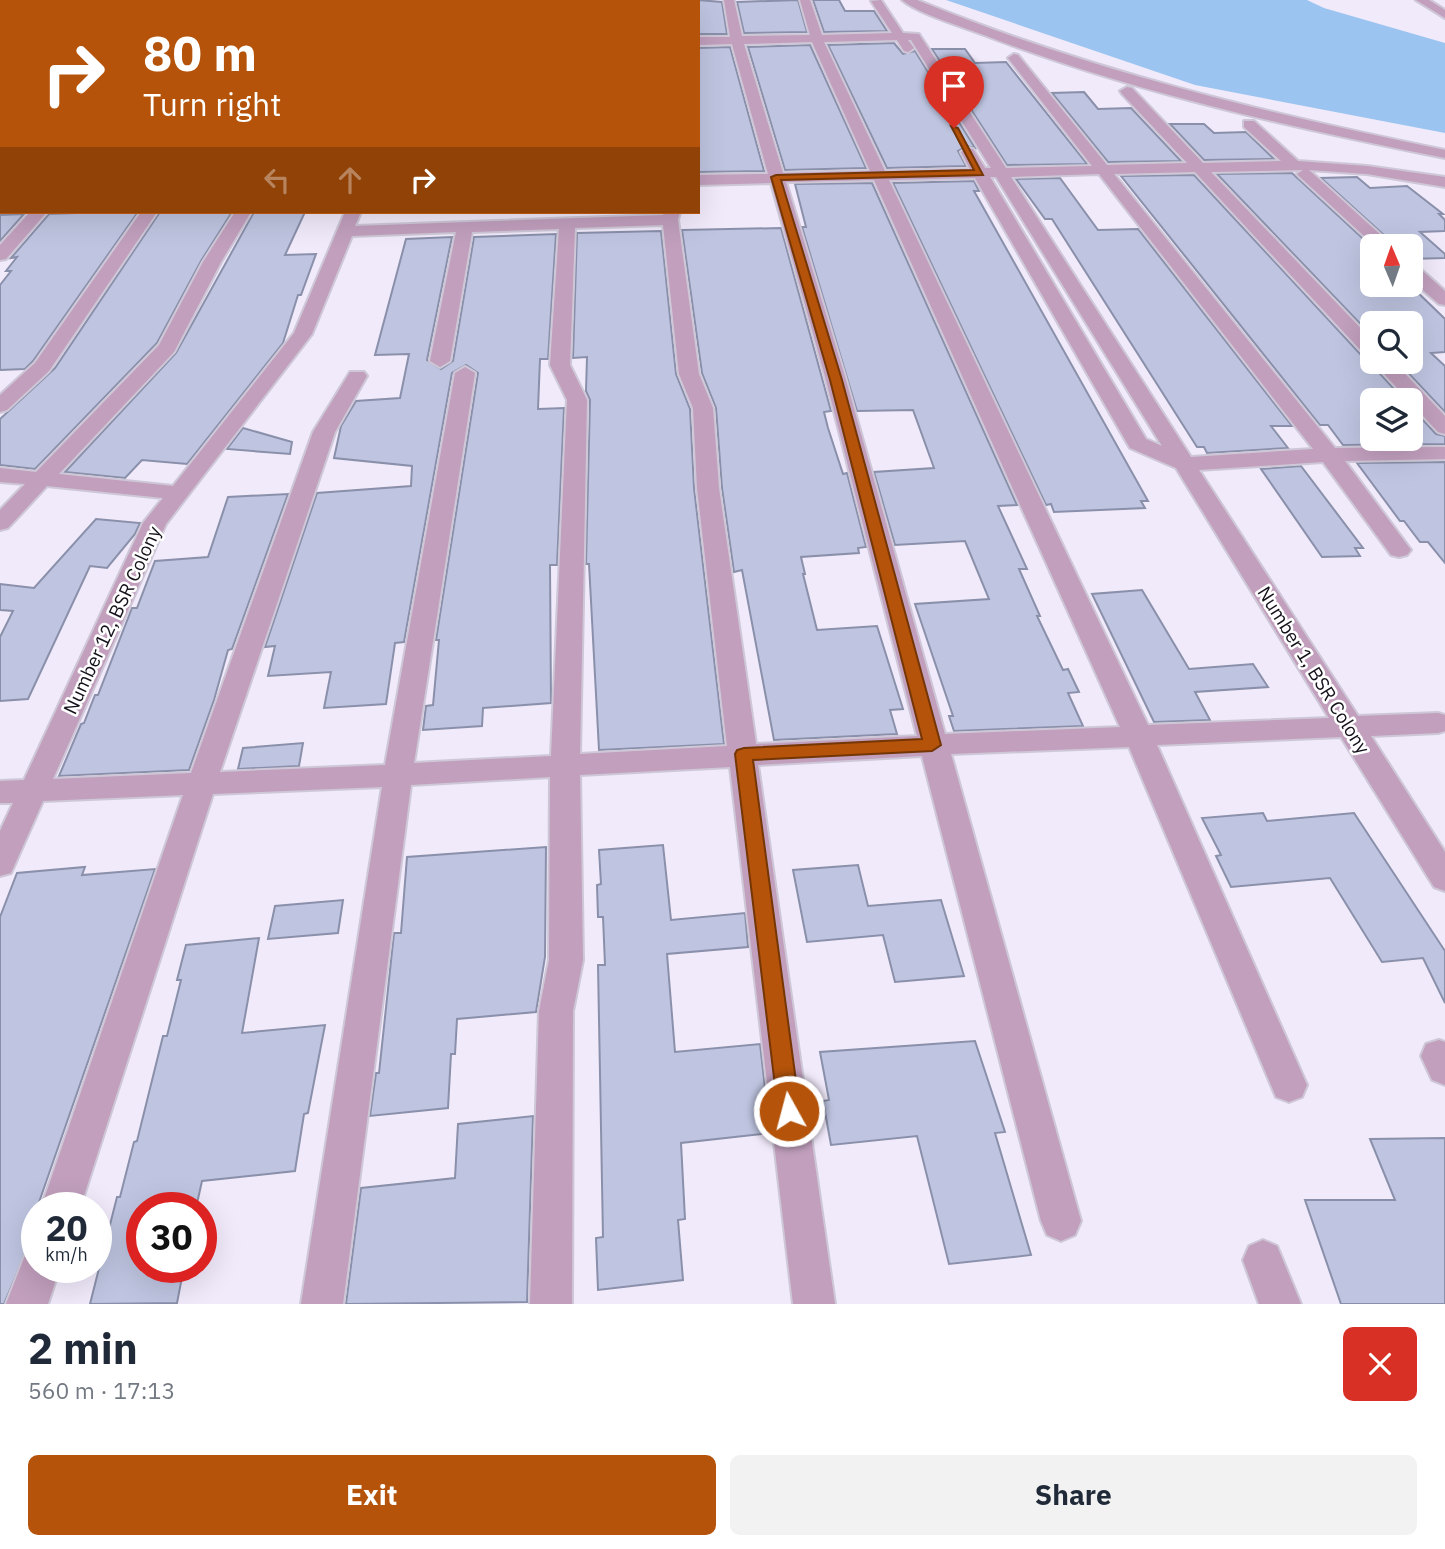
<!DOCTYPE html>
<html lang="en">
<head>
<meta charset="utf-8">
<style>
	body { margin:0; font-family:"IBM Plex Sans",sans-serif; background:#f2f2f3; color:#1f2937; height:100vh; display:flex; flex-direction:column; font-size:26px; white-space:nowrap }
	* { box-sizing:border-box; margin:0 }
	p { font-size:23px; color:#747a83 }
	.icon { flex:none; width:38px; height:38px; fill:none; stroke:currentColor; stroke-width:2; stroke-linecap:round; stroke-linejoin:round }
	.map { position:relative; height:1304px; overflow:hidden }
	.sheet { display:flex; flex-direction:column; background:#fff; flex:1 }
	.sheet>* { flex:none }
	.hud { position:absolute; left:0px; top:0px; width:700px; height:214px; box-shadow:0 7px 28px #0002; background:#b45309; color:#fff; overflow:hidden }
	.needle { width:46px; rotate:358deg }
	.buttons { position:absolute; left:1360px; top:234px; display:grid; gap:14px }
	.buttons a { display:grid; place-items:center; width:63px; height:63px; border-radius:10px; background:#fff; box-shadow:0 7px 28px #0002; font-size:35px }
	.speed { position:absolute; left:21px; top:1192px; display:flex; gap:14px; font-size:35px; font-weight:700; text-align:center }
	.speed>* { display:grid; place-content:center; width:91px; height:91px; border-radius:50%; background:#fff; box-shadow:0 7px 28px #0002; line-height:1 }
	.speed small { font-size:18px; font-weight:400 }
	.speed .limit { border:10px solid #d22; background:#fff; color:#111 }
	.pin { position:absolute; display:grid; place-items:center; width:60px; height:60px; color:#fff; margin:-72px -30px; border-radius:50% 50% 50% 0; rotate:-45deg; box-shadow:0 0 7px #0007 }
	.pin .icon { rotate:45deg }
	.me { position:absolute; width:77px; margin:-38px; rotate:353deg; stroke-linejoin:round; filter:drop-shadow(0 0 5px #0008) }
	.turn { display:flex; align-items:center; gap:24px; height:147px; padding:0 28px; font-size:32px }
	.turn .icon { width:91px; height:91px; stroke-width:2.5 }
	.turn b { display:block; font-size:49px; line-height:60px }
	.lanes { display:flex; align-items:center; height:66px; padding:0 28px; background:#0003; justify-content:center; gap:35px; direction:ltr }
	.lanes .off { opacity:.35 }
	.round { display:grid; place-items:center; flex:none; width:74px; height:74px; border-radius:10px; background:#f2f2f3 }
	.summary { display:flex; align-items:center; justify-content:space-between; height:119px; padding:0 28px }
	h1 { font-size:42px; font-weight:700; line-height:52px }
	.primary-button { display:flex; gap:14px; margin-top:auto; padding:14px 28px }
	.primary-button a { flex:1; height:80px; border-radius:10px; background:#b45309; color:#fff; font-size:28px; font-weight:700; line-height:80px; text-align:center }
	.primary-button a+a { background:#f2f2f3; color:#1f2937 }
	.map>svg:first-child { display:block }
</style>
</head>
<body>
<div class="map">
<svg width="1445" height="1304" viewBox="0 0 1445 1304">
	<rect width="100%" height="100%" fill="#f1eafb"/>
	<polygon fill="#9bc5f0" points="946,0 1307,0 1324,8 1445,43 1445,133 1195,85"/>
	<g fill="#bfc5e1" stroke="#8a90aa" stroke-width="2">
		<polygon points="698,0 722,2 727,34 698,34"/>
		<polygon points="798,0 807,32 744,33 737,2"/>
		<polygon points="813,0 839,0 845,11 874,11 887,31 824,32"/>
		<polygon points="894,43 903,54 915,51 975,148 967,146 958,151 966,166 887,168 828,45"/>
		<polygon points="810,45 866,168 785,170 748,47"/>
		<polygon points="730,47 764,171 698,172 698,48"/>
		<polygon points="932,49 965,49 975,63 1006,62 1087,164 1007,165"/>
		<polygon points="1084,92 1098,109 1131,108 1181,161 1108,162 1052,93"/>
		<polygon points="1170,124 1204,124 1214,133 1246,132 1274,159 1204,160"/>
		<polygon points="1292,173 1372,247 1372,285 1410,285 1445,319 1445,352 1431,353 1445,366 1445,412 1398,362 1410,362 1410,324 1372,324 1372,336 1217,174"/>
		<polygon points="1194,175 1363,357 1372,359 1371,364 1405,401 1372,401 1372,439 1410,439 1410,406 1436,434 1445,436 1445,444 1343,445 1328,425 1320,425 1121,176"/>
		<polygon points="1357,177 1370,188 1407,186 1443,214 1439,214 1445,220 1445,231 1420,232 1445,254 1445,258 1410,259 1410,247 1397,247 1321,178"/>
		<polygon points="1060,178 1098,230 1138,229 1292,426 1271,426 1288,448 1207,453 1204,447 1197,447 1052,219 1045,219 1016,179"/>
		<polygon points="974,181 979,191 974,191 1148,501 1141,501 1145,508 1054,512 1051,504 1046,505 893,183"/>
		<polygon points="872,183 1017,505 998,506 1027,569 1019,569 1040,616 1037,616 1063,670 1068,669 1079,692 1068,693 1083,726 954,731 949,716 953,716 915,604 989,599 965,541 895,545 874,472 934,468 913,410 857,411 802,227 806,227 795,184"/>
		<polygon points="105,212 138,212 33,361 25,369 0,370 0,285 11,271 6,271 17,257 11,258 49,214"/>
		<polygon points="160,212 232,212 201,261 157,343 35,469 0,465 0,419 55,368"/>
		<polygon points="254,212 305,212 285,255 316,254 301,295 298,295 283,343 187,464 142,460 125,478 65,472 176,353"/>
		<polygon points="24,214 0,241 0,215"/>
		<polygon points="781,228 831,411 824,412 828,428 843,474 847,473 866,547 858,548 859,553 801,557 805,574 803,574 817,630 877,626 903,709 890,710 897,734 774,740 742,570 734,572 722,488 716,408 702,373 682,230"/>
		<polygon points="661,231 676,374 690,409 694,488 724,744 599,750 589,564 586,564 590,400 586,391 587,357 573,358 577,233"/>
		<polygon points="556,234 548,359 540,359 538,409 564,408 557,565 550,565 551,703 483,708 482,726 423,730 426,706 433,705 439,640 436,640 478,373 466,365 452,373 404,642 395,643 386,704 324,708 331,672 268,676 275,646 265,647 317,493 411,486 412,466 334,458 341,426 356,401 400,398 409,354 375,355 406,239 452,237 427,360 441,369 453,361 474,237"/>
		<polygon points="243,428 292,442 290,454 227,449"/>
		<polygon points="1445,462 1445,563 1428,542 1420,542 1404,521 1400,521 1357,463"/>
		<polygon points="1301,466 1363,548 1355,548 1360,556 1322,557 1261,469"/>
		<polygon points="288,494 232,649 228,650 214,700 189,770 59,776 81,724 84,723 95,695 98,695 132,608 137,608 155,561 208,557 228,497"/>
		<polygon points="96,519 140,523 135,534 107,568 90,566 28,699 0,701 0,637 13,611 0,610 0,584 34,588"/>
		<polygon points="1142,590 1189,669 1253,664 1268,687 1195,692 1210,720 1154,722 1092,594"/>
		<polygon points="303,743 299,766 238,769 243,748"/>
		<polygon points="1263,813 1267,821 1354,813 1445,951 1445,1003 1423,958 1382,962 1330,878 1231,887 1216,856 1221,855 1202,818"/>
		<polygon points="663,845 671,920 745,913 748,947 667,954 675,1052 760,1044 770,1133 681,1143 685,1219 678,1220 683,1280 598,1290 596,1238 603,1237 598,965 605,965 603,917 598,917 597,885 601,884 599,850"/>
		<polygon points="546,847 545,957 536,1012 457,1019 455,1054 451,1054 448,1108 370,1116 376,1073 379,1073 394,933 401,933 407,857"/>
		<polygon points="858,865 868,906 941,900 964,976 895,982 883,935 807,942 793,870"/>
		<polygon points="85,867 82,875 155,869 37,1208 27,1250 4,1304 0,1304 0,917 17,873"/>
		<polygon points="343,900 338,933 268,939 275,906"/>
		<polygon points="259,938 242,1033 325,1025 308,1113 304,1114 295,1171 202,1181 196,1208 142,1208 142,1267 184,1267 177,1303 90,1304 117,1197 120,1197 134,1142 137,1141 163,1036 167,1036 181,980 177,980 186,945"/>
		<polygon points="975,1041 1005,1132 995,1133 1031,1255 949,1264 917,1136 831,1145 823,1101 829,1100 820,1052"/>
		<polygon points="533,1116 527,1302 346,1304 361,1188 455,1178 458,1124"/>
		<polygon points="1445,1138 1445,1304 1341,1304 1305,1200 1395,1200 1370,1139"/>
	</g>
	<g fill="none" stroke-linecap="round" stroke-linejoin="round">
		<defs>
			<g id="minor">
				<polygon points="26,0 38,0 25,2"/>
				<polygon points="96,0 107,0 95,2"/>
				<polygon points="160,0 171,0 159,2"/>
				<polygon points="230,0 240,0 229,2"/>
				<polygon points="297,0 307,0 296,2"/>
				<polygon points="368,0 378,0 367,2"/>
				<polygon points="432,0 442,0 431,2"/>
				<rect x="507" y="0" width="10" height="2"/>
				<rect x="581" y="0" width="10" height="2"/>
				<rect x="650" y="0" width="10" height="2"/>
				<path d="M724 0H734L742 36 810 35 800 0H810L822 35 892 33 871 1 881 0 903 33 919 34 1006 168 1092 166 1008 58 1014 54 1018 55 1107 165 1187 163 1122 94 1120 91 1127 87 1132 88 1203 163 1281 161 1244 127V121H1254L1298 161 1367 166 1445 177V187L1367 174 1309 170 1394 247H1376L1300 177 1297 174 1303 170 1211 172 1372 340V357L1365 355 1195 172 1114 174 1335 448 1445 447V459L1345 461 1411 550 1407 555 1399 557 1391 555 1323 462 1199 470 1358 716 1438 713 1445 715V731L1438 733 1371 736 1445 852V891L1434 887 1341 737 1157 745 1307 1085 1302 1097 1289 1102 1276 1097 1129 747 951 754 1081 1221 1075 1235 1061 1241 1047 1235 1041 1221 922 756 758 765 835 1304H793L730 767 580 775 583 960 573 1011 572 1304H530L539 1011 549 960 550 777 411 785 343 1304H301L382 787 213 794 80 1208H41L183 795 43 801 11 873 0 876V831L13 803H0V781L24 780 143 523 163 498 47 486 8 528 0 530V510L25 484 0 482V468L36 472 159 345 203 262 235 212H251L221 262 174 352 59 474 173 486 294 333 345 212H361L355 226 663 215 664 212H680L678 220 699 374 713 408 719 488 756 744 917 736 826 380 771 183 698 185V175L768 174 732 44 698 45V37H730ZM897 40 904 51 908 52 914 48 908 40H911L991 168H985L973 149 968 148 961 152 970 169 885 171 824 42ZM812 42 870 171 783 173 744 44ZM1099 174 1313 449 1191 457 1011 177ZM990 177H996L1162 446 1146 439ZM975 178 1127 443 1130 448 1176 468 1329 718 1148 725 889 180ZM874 180 1120 727 945 734 846 380 786 182ZM663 225 679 374 693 408 697 488 727 746 580 754 587 400 570 365 575 228ZM559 229 550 365 567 400 551 756 414 763 475 373 465 367 455 373 385 765 220 772 335 432 367 376 364 372H350L313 432 191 773 53 779 166 524 312 334 352 236 456 232 430 361 440 367 450 361 472 232Z"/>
				<path d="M902 0H917C1088 70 1264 113 1445 150V158C1290 127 1137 93 989 37 967 28 918 14 902 0Z"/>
				<polygon points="1416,0 1429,0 1445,10 1445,18"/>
				<polygon points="0,20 2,20 0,28"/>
				<polygon points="2,84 2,93 0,94 0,85"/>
				<polygon points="0,147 2,147 0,157"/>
				<rect x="0" y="194" width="2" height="10"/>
				<polygon points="30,212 47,212 6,259 0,260 0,245"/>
				<polygon points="141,212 157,212 49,371 7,410 0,412 0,395 35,363"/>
				<polygon points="1410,264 1416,265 1445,291 1445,305 1439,304 1410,279"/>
				<polygon points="1373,362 1394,362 1445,416 1445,434 1438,432"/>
				<polygon points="1439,1040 1445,1042 1445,1085 1432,1080 1421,1056 1426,1044"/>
				<polygon points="1263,1240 1277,1246 1301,1304 1259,1304 1243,1260 1249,1246"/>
				<polygon points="37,1248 37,1267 60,1267 48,1304 6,1304 26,1253"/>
			</g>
		</defs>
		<use href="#minor" stroke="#cec7d7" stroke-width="4"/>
		<use href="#minor" fill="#c19fbd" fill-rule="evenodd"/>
	</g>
	<polygon fill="#b45309" stroke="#753606" stroke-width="2" points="951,126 958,128 983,175 781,180 842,380 941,745 932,751 753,760 800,1111 797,1119 789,1122 781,1119 778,1111 735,754 737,750 744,748 922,739 830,380 771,177 776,175 974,170"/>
	<g text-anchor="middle" stroke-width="5" stroke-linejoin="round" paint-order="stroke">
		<g font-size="19" fill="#15111b" stroke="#fff">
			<text transform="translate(112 620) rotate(-65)" y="7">Number 12, BSR Colony</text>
			<text transform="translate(1314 670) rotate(58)" y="7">Number 1, BSR Colony</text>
		</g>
	</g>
</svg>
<div class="buttons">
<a><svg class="needle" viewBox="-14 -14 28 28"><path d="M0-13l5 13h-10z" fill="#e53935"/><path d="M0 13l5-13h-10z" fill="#747a83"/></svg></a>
<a><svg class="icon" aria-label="search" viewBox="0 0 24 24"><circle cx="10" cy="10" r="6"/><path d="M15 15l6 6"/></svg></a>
<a><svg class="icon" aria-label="layers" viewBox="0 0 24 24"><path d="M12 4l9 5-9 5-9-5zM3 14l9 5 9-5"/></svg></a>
</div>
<div class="speed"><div>20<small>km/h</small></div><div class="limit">30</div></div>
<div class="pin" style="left:954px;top:128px;background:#d93025"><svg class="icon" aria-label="arrive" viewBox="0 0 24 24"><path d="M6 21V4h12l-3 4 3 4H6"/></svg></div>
<svg class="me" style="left:789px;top:1111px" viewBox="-20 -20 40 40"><circle r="17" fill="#b45309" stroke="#fff" stroke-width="3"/><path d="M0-11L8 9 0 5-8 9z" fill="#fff"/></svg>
<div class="hud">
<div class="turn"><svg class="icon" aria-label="right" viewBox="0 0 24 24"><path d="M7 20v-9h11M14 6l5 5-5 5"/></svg><div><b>80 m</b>Turn right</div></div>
<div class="lanes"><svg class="icon off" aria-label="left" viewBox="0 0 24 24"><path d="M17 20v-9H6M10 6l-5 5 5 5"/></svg><svg class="icon off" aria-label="ahead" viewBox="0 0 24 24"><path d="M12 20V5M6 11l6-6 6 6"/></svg><svg class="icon" aria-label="right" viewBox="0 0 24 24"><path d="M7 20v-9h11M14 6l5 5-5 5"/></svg></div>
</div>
</div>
<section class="sheet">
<div class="summary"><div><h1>2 min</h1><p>560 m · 17:13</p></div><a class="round" style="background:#d93025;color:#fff"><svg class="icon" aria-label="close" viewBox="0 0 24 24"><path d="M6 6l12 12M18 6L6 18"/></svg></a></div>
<div class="primary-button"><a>Exit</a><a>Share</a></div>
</section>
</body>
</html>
